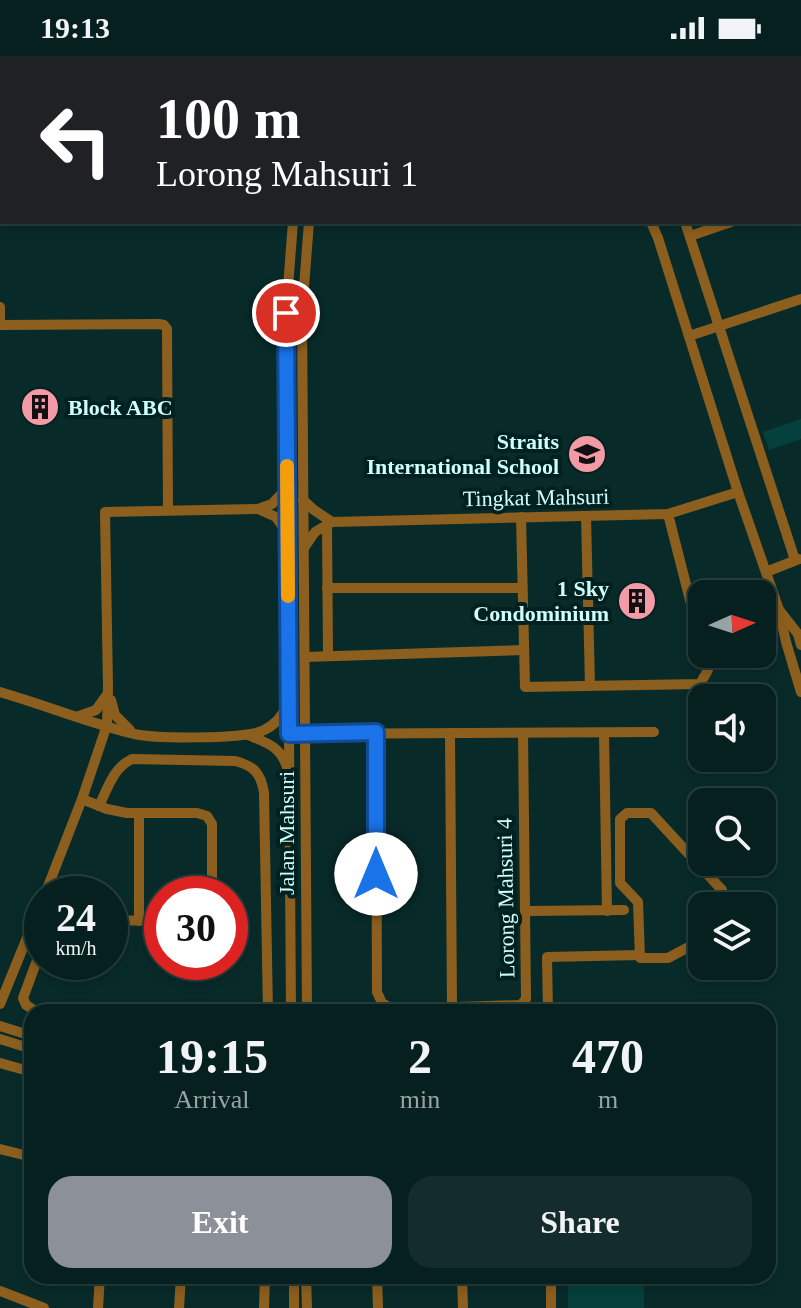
<!DOCTYPE html>
<html lang="en">
<head>
<meta charset="utf-8">
<style>
	body { margin:0; font-family:"Times New Roman",serif; background:#142d2c; color:#f1f3f6; height:100vh; display:flex; flex-direction:column; font-size:30px; white-space:nowrap }
	* { box-sizing:border-box; margin:0 }
	p { font-size:26px; color:#98a3a4 }
	.icon { flex:none; width:44px; height:44px; fill:none; stroke:currentColor; stroke-width:2; stroke-linecap:round; stroke-linejoin:round }
	.map { position:relative; flex:1; overflow:hidden }
	.side { position:absolute; left:24px; top:948px; width:752px; height:280px; display:flex; flex-direction:column; background:#06201f; border-radius:24px; box-shadow:0 4px 12px #0003,0 0 0 2px #273e3d }
	.side>* { flex:none }
	.banner { position:absolute; left:0px; top:0px; width:802px; height:168px; box-shadow:0 4px 12px #0003,0 0 0 2px #273e3d; background:#202124; color:#fff; overflow:hidden }
	.needle { width:52px; rotate:87deg }
	.buttons { position:absolute; left:688px; top:524px; display:grid; gap:16px }
	.buttons a { display:grid; place-items:center; width:88px; height:88px; border-radius:16px; background:#06201f; box-shadow:0 4px 12px #0003,0 0 0 2px #273e3d; font-size:40px }
	.speed { position:absolute; left:24px; top:820px; display:flex; gap:16px; font-size:40px; font-weight:700; text-align:center }
	.speed>* { display:grid; place-content:center; width:104px; height:104px; border-radius:50%; background:#06201f; box-shadow:0 4px 12px #0003,0 0 0 2px #273e3d; line-height:1 }
	.speed small { font-size:20px; font-weight:400 }
	.speed .limit { border:12px solid #d22; background:#fff; color:#111 }
	.pin { position:absolute; display:grid; place-items:center; width:68px; height:68px; color:#fff; margin:-34px; border:4px solid #fff; border-radius:50%; box-shadow:0 2px 8px #0007 }
	.me { position:absolute; width:88px; margin:-44px; rotate:0deg; stroke-linejoin:round; filter:drop-shadow(0 0 6px #0008) }
	.turn { display:flex; align-items:center; gap:28px; height:168px; padding:0 24px; font-size:36px }
	.turn .icon { width:104px; height:104px; stroke-width:2.5 }
	.turn b { display:block; font-size:56px; line-height:68px }
	.eta { display:flex; justify-content:space-evenly; align-items:center; height:136px; text-align:center }
	.eta b { font-size:48px; font-weight:800; line-height:56px }
	.cta { display:flex; gap:16px; margin-top:auto; padding:16px 24px }
	.cta a { flex:1; height:92px; border-radius:24px; background:#8c9099; color:#fff; font-size:32px; font-weight:800; line-height:92px; text-align:center }
	.cta a+a { background:#142d2c; color:#f1f3f6 }
	.status { display:flex; justify-content:space-between; align-items:center; height:56px; padding:0 40px; background:#06201f; direction:ltr }
	.status svg { height:22px; fill:currentColor }
	.map>svg:first-child { display:block }
</style>
</head>
<body>
<div class="status"><b>19:13</b><svg viewBox="0 0 49 12"><path d="M0 12V9h3v3zM5 12V6h3v6zM10 12V3h3v9zM15 12V0h3v12zM26 1h20v11H26zM47 4h2v5h-2z"/></svg></div>
<div class="map">
<svg width="801" height="1252" viewBox="0 0 801 1252">
	<rect width="100%" height="100%" fill="#082b29"/>
	<g fill="#05403d">
		<polygon points="801,363 801,383 769,394 763,376"/>
		<rect x="568" y="1220" width="76" height="32"/>
	</g>
	<g fill="none" stroke-linecap="round" stroke-linejoin="round">
		<g stroke="#0c3f6d" stroke-width="16">
			<polyline points="270,2 270,0"/>
			<polyline points="0,72 2,72"/>
		</g>
		<g stroke="#8d5f1f" stroke-width="10">
			<polyline points="308,2 308,0"/>
			<polyline points="326,2 326,0"/>
			<polyline points="800,89 801,88"/>
			<polyline points="0,102 2,102"/>
			<polyline points="0,115 2,115"/>
			<polyline points="800,142 801,142"/>
			<polyline points="651,166 658,182 738,436 779,554 786,586 801,636"/>
			<polyline points="685,166 795,504"/>
			<polyline points="690,180 731,166"/>
			<polyline points="0,251 0,269"/>
			<polyline points="0,269 159,268 164,269 167,273 168,454"/>
			<polyline points="689,280 801,243"/>
			<polyline points="303,444 314,454 332,466"/>
			<polyline points="258,453 276,461 287,477"/>
			<polyline points="668,458 702,591"/>
			<polyline points="586,460 590,630"/>
			<polyline points="521,461 525,631 700,628 708,614 704,598"/>
			<polyline points="327,468 328,600"/>
			<polyline points="304,492 315,476 332,466 668,458 738,436"/>
			<polyline points="766,516 799,503"/>
			<polyline points="327,532 522,532"/>
			<polyline points="780,555 798,578 801,589"/>
			<polyline points="305,601 524,594"/>
			<path d="M0 636C45 649 89 667 134 678 158 683 241 683 262 675 274 670 282 661 287 649"/>
			<polyline points="111,644 115,659 130,674"/>
			<polyline points="79,660 96,654 106,640"/>
			<polyline points="376,676 377,936 382,947 392,953 521,949 526,943 523,677"/>
			<polyline points="450,677 452,951"/>
			<polyline points="604,677 607,855"/>
			<polyline points="289,678 654,676"/>
			<path d="M248 679C267 687 280 690 287 711"/>
			<polyline points="82,743 107,753 127,757 197,757 207,760 212,768 212,838"/>
			<path d="M99 750C108 732 113 712 132 703L235 705C254 710 261 717 264 737L268 956"/>
			<polyline points="45,838 82,743 107,669 108,631 105,456 258,453 272,448 288,431"/>
			<polyline points="526,855 624,854"/>
			<polyline points="110,865 162,864"/>
			<polyline points="139,865 139,757"/>
			<polyline points="702,884 668,902 640,902 638,846 620,827 620,763 627,757 651,757 722,834 725,850"/>
			<polyline points="0,948 42,845"/>
			<polyline points="37,956 26,949 23,942 42,891"/>
			<polyline points="291,956 286,257 293,166"/>
			<polyline points="307,956 302,257 309,166"/>
			<polyline points="548,956 547,901 640,899"/>
			<polyline points="0,970 32,980"/>
			<polyline points="0,983 32,993"/>
			<polyline points="0,1007 32,1016"/>
			<polyline points="0,1093 32,1101"/>
			<polyline points="306,1220 307,1252"/>
			<polyline points="377,1220 378,1252"/>
			<polyline points="462,1220 463,1252"/>
			<polyline points="551,1220 551,1252"/>
			<polyline points="0,1235 44,1252"/>
			<polyline points="98,1252 100,1220"/>
			<polyline points="179,1252 181,1220"/>
			<polyline points="264,1252 265,1220"/>
			<polyline points="294,1252 294,1220"/>
		</g>
	</g>
	<g fill="none" stroke-linecap="round" stroke-linejoin="round">
		<defs>
			<polyline id="route" points="286,257 289,678 376,676 376,818"/>
		</defs>
		<use href="#route" stroke="#114b97" stroke-width="20"/>
		<use href="#route" stroke="#1a73e8" stroke-width="14"/>
		<polyline stroke="#f59e0b" stroke-width="14" points="287,410 288,540"/>
	</g>
	<defs>
		<symbol id="building-disc" viewBox="-11 -11 22 22"><circle r="9.5" fill="#f49aa6" stroke="#002120"/><path d="M-4-6H4V6H1V3H-1V6H-4ZM-2.5-4.3h1.7v1.8h-1.7ZM.8-4.3h1.7v1.8H.8ZM-2.5-1h1.7V.8h-1.7ZM.8-1h1.7V.8H.8Z" fill="#111"/></symbol>
		<symbol id="school-disc" viewBox="-11 -11 22 22"><circle r="9.5" fill="#f49aa6" stroke="#002120"/><path d="M0-5L7-2L0 1L-7-2ZM-4 1L0 2.5L4 1V4Q0 6-4 4Z" fill="#111"/></symbol>
	</defs>
	<g fill-rule="evenodd">
		<use href="#building-disc" x="18" y="329" width="44" height="44"/>
		<use href="#school-disc" x="565" y="376" width="44" height="44"/>
		<use href="#building-disc" x="615" y="523" width="44" height="44"/>
	</g>
	<g text-anchor="middle" stroke-width="8" stroke-linejoin="round" paint-order="stroke">
		<g font-size="22" font-weight="bold" fill="#cffffb" stroke="#002120" text-anchor="end">
			<text x="68" y="359" text-anchor="start">Block ABC</text>
			<text x="559" y="393">Straits<tspan x="559" dy="25">International School</tspan></text>
			<text x="609" y="540">1 Sky<tspan x="609" dy="25">Condominium</tspan></text>
		</g>
		<g font-size="22" fill="#cffffb" stroke="#002120">
			<text transform="translate(536 441) rotate(-1)" y="8">Tingkat Mahsuri</text>
			<text transform="translate(286 777) rotate(-90)" y="8">Jalan Mahsuri</text>
			<text transform="translate(505 842) rotate(-91)" y="8">Lorong Mahsuri 4</text>
		</g>
	</g>
</svg>
<div class="buttons">
<a><svg class="needle" viewBox="-14 -14 28 28"><path d="M0-13l5 13h-10z" fill="#e53935"/><path d="M0 13l5-13h-10z" fill="#98a3a4"/></svg></a>
<a><svg class="icon" aria-label="sound" viewBox="0 0 24 24"><path d="M4 9h4l5-4v14l-5-4H4zM17 9q2 3 0 6"/></svg></a>
<a><svg class="icon" aria-label="search" viewBox="0 0 24 24"><circle cx="10" cy="10" r="6"/><path d="M15 15l6 6"/></svg></a>
<a><svg class="icon" aria-label="layers" viewBox="0 0 24 24"><path d="M12 4l9 5-9 5-9-5zM3 14l9 5 9-5"/></svg></a>
</div>
<div class="speed"><div>24<small>km/h</small></div><div class="limit">30</div></div>
<div class="pin" style="left:286px;top:257px;background:#d93025"><svg class="icon" aria-label="arrive" viewBox="0 0 24 24"><path d="M6 21V4h12l-3 4 3 4H6"/></svg></div>
<svg class="me" style="left:376px;top:818px" viewBox="-20 -20 40 40"><circle r="19" fill="#fff"/><path d="M0-13L10 11 0 6-10 11z" fill="#1a73e8"/></svg>
<div class="banner">
<div class="turn"><svg class="icon" aria-label="left" viewBox="0 0 24 24"><path d="M17 20v-9H6M10 6l-5 5 5 5"/></svg><div><b>100 m</b>Lorong Mahsuri 1</div></div>
</div>
<section class="side">
<div class="eta">
<div><b>19:15</b><p>Arrival</p></div>
<div><b>2</b><p>min</p></div>
<div><b>470</b><p>m</p></div>
</div>
<div class="cta"><a>Exit</a><a>Share</a></div>
</section>
</div>
</body>
</html>
